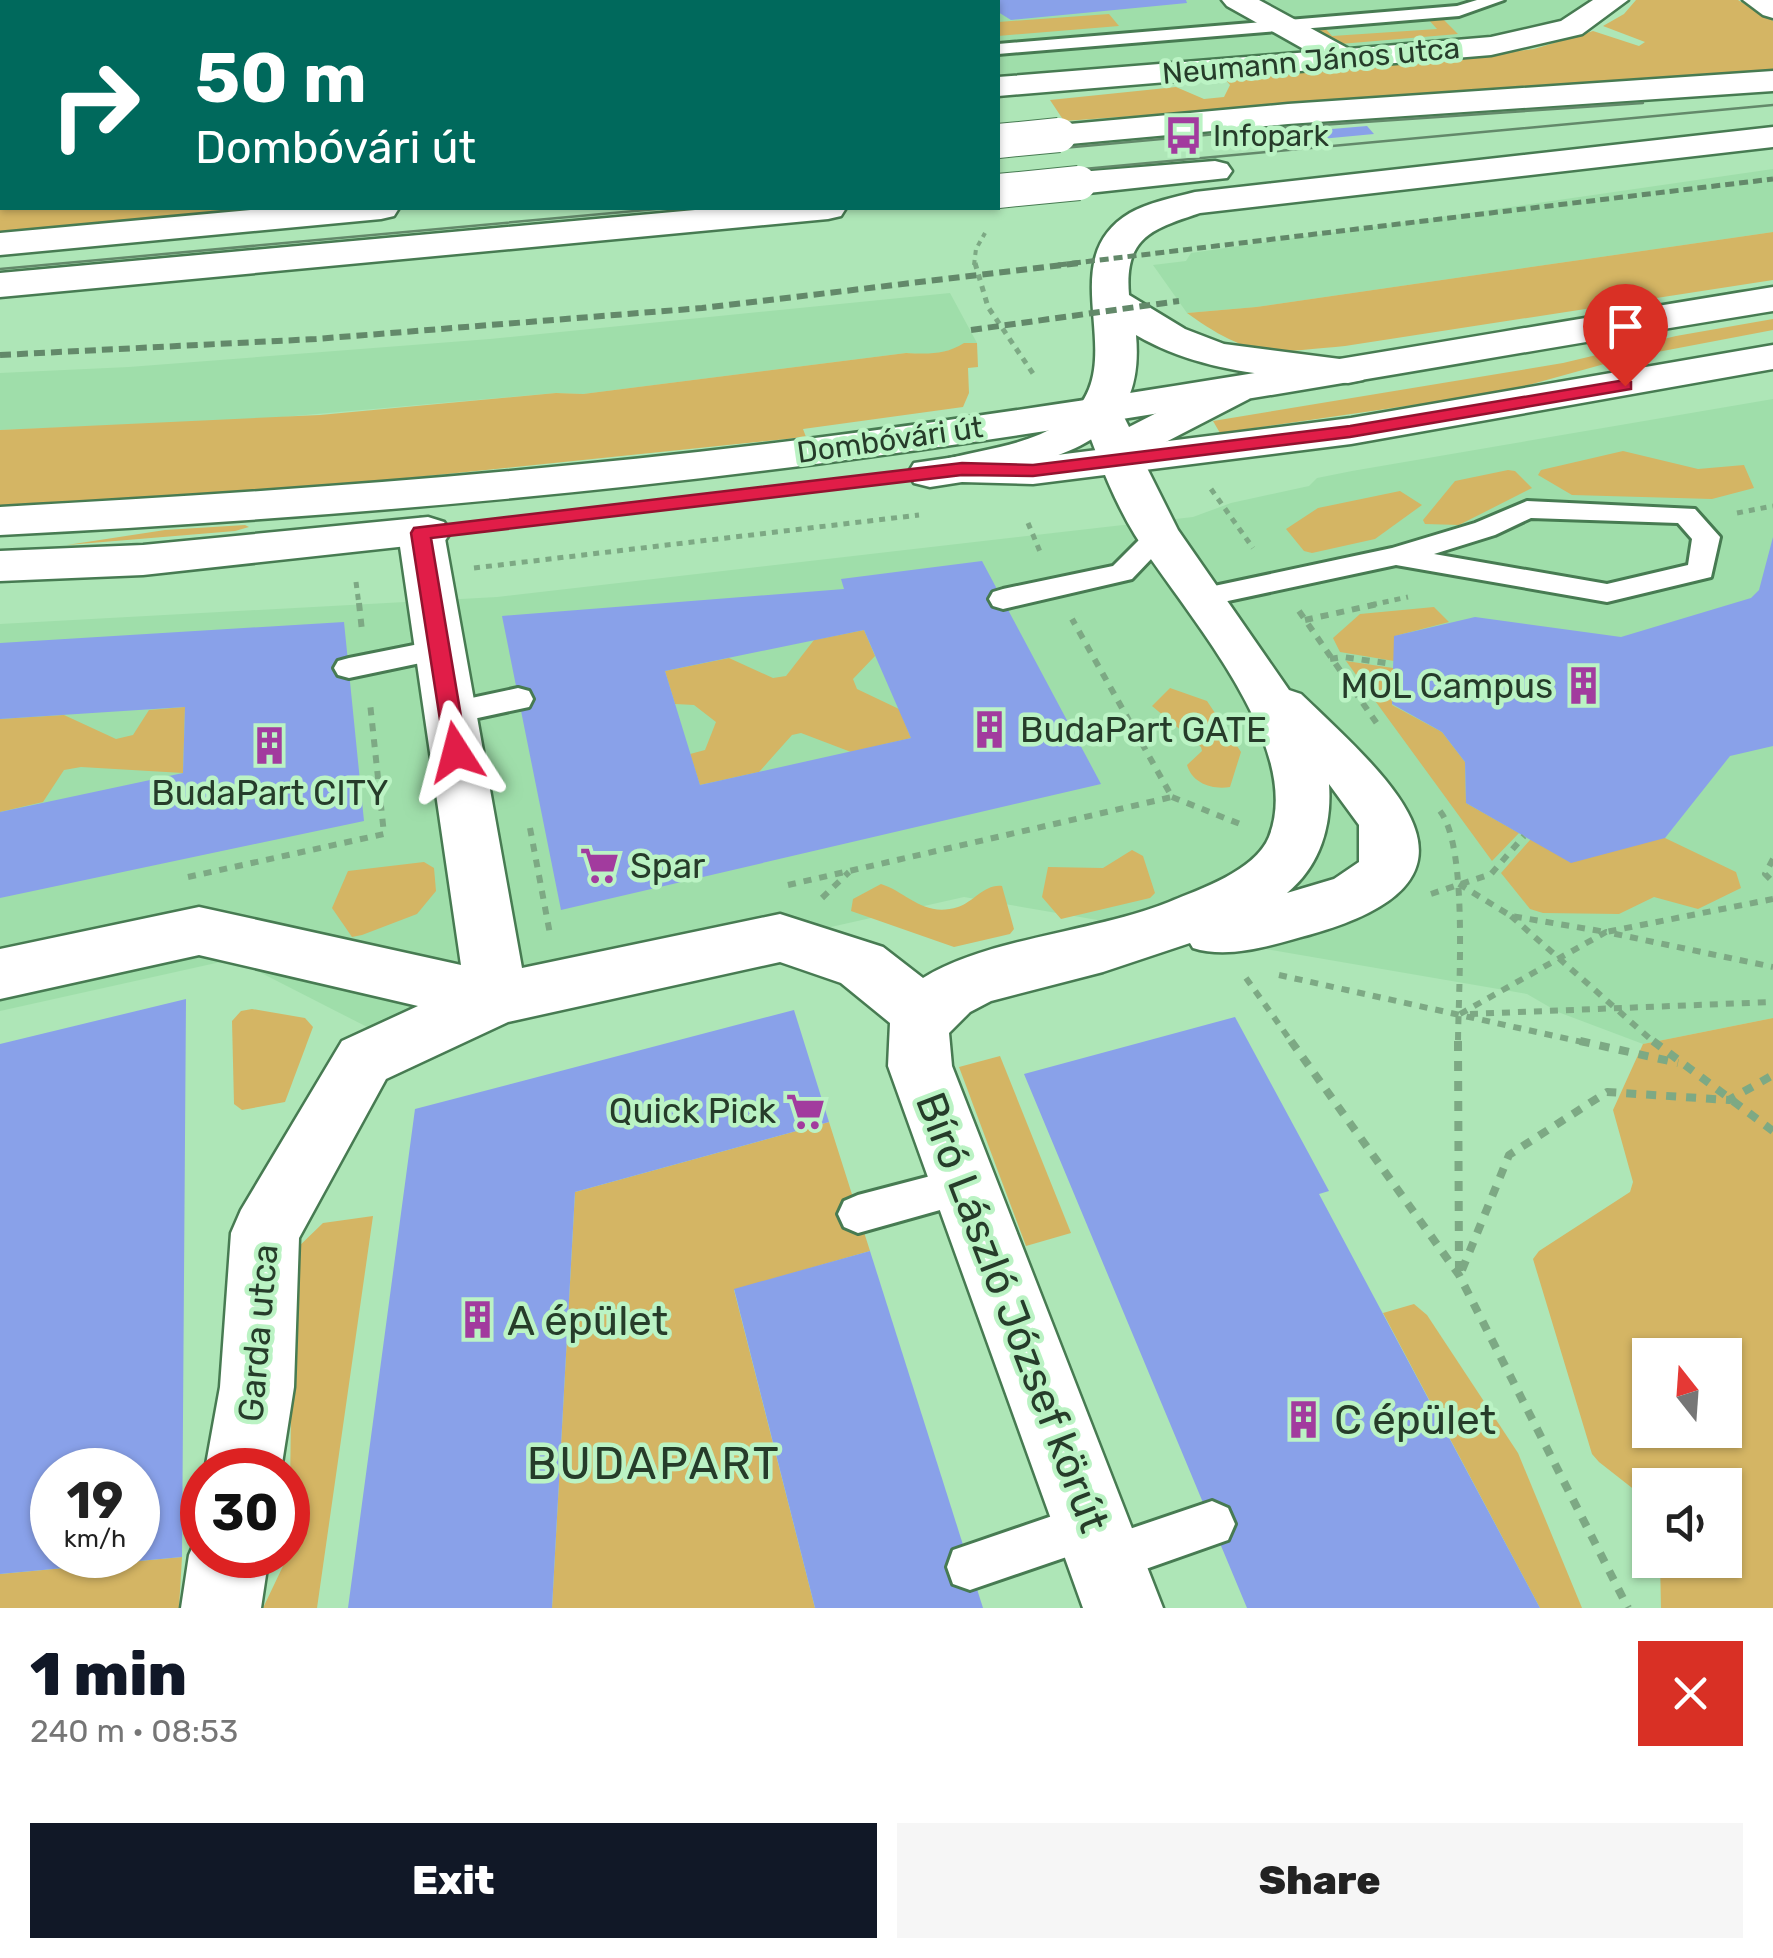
<!DOCTYPE html>
<html lang="en">
<head>
<meta charset="utf-8">
<style>
	body { margin:0; font-family:Rubik,sans-serif; background:#f6f6f6; color:#222; height:100vh; display:flex; flex-direction:column; font-size:38px; white-space:nowrap }
	* { box-sizing:border-box; margin:0 }
	p { font-size:32px; color:#767676 }
	.icon { flex:none; width:55px; height:55px; fill:none; stroke:currentColor; stroke-width:2; stroke-linecap:round; stroke-linejoin:round }
	.map { position:relative; height:1608px; overflow:hidden }
	.panel { display:flex; flex-direction:column; background:#fff; flex:1 }
	.panel>* { flex:none }
	.top-card { position:absolute; left:0px; top:0px; width:1000px; height:210px; box-shadow:0 2px 8px #0004; background:#00695c; color:#fff; overflow:hidden }
	.needle { width:65px; rotate:343deg }
	.buttons { position:absolute; left:1632px; top:1338px; display:grid; gap:20px }
	.buttons a { display:grid; place-items:center; width:110px; height:110px; border-radius:0px; background:#fff; box-shadow:0 2px 8px #0004; font-size:50px }
	.speed { position:absolute; left:30px; top:1448px; display:flex; gap:20px; font-size:50px; font-weight:700; text-align:center }
	.speed>* { display:grid; place-content:center; width:130px; height:130px; border-radius:50%; background:#fff; box-shadow:0 2px 8px #0004; line-height:1 }
	.speed small { font-size:25px; font-weight:400 }
	.speed .limit { border:15px solid #d22; background:#fff; color:#111 }
	.pin { position:absolute; display:grid; place-items:center; width:85px; height:85px; color:#fff; margin:-102px -42px; border-radius:50% 50% 50% 0; rotate:-45deg; box-shadow:0 0 10px #0007 }
	.pin .icon { rotate:45deg }
	.me { position:absolute; width:110px; margin:-55px; rotate:351deg; stroke-linejoin:round; filter:drop-shadow(0 0 8px #0008) }
	.turn { display:flex; align-items:center; gap:35px; height:210px; padding:0 30px; font-size:45px }
	.turn .icon { width:130px; height:130px; stroke-width:2.5 }
	.turn b { display:block; font-size:70px; line-height:85px }
	.round { display:grid; place-items:center; flex:none; width:105px; height:105px; border-radius:0px; background:#f6f6f6 }
	.overview { display:flex; align-items:center; justify-content:space-between; height:170px; padding:0 30px }
	h1 { font-size:60px; font-weight:800; line-height:75px; color:#111827 }
	.primary-button { display:flex; gap:20px; margin-top:auto; padding:20px 30px }
	.primary-button a { flex:1; height:115px; border-radius:0px; background:#111827; color:#fff; font-size:40px; font-weight:800; line-height:115px; text-align:center }
	.primary-button a+a { background:#f6f6f6; color:#222 }
	.map>svg:first-child { display:block }
</style>
</head>
<body>
<div class="map">
<svg width="1773" height="1608" viewBox="0 0 1773 1608">
	<rect width="100%" height="100%" fill="#aee6b7"/>
	<g fill="#9fdeaa">
		<polygon points="191,0 1608,0 1557,29 1391,53 998,85 998,2 186,2"/>
		<polygon points="1773,169 1773,232 1256,307 1187,313 1153,265 1186,261 1191,253"/>
		<polygon points="950,293 977,343 932,355 906,353 583,394 556,393 249,420 0,430 0,373 129,367 490,339"/>
		<polygon points="1773,399 1773,1018 1643,1044 1558,1012 1527,994 964,897 373,1030 234,959 0,1011 0,624 497,597 1193,517 1231,503 1309,486 1317,478 1352,471"/>
	</g>
	<g fill="#d4b564" fill-rule="evenodd">
		<polygon points="1636,0 1738,0 1773,21 1773,71 1064,121 1050,100 1176,87 1204,99 1224,97 1230,85 1225,79 1487,55 1534,49 1593,31 1639,46 1645,42 1603,26 1624,14"/>
		<polygon points="1109,14 1119,26 998,36 998,22"/>
		<polygon points="1434,16 1443,19 1458,34 1340,44 1308,27 1324,27 1332,36 1437,29 1428,19"/>
		<polygon points="0,183 2,208 263,208 0,232"/>
		<path d="M1773 232V280L1345 346C1269 353 1251 359 1187 313L1256 307Z"/>
		<polygon points="1773,319 1773,330 1626,358 1503,392 1220,433 1213,421 1563,363 1676,336"/>
		<path d="M964 343H977L978 367 968 368 969 393 963 407 803 429 806 437 340 485 0 506V430L320 415 556 393 583 394 906 353C928 354 945 355 964 343Z"/>
		<polygon points="1623,451 1698,469 1744,465 1754,488 1712,499 1572,495 1538,475 1541,470"/>
		<polygon points="1508,470 1515,471 1532,488 1459,525 1425,524 1423,520 1455,481"/>
		<polygon points="1400,491 1422,505 1375,539 1312,553 1304,551 1286,529 1318,508"/>
		<polygon points="245,525 249,527 235,531 67,545 165,530"/>
		<polygon points="1434,607 1449,622 1395,636 1394,661 1340,652 1333,638 1360,614"/>
		<polygon points="864,630 875,656 853,679 857,689 899,709 911,738 851,752 801,733 792,735 759,772 700,785 690,754 705,750 716,722 694,705 675,704 665,671 729,658 773,678 786,676 814,640"/>
		<polygon points="1346,661 1393,668 1392,705 1442,732 1465,762 1466,803 1519,833 1492,861"/>
		<path d="M1170 688 1207 701 1241 752 1230 787C1212 790 1192 783 1187 765L1202 751 1201 747 1152 706Z"/>
		<polygon points="185,707 183,773 81,767 64,770 43,802 0,812 0,719 64,715 116,739 133,735 149,710"/>
		<polygon points="1665,838 1736,872 1741,888 1698,909 1654,897 1619,914 1543,913 1530,909 1501,873 1530,840"/>
		<polygon points="1132,850 1143,856 1155,893 1150,898 1061,919 1042,897 1048,867 1103,868"/>
		<polygon points="424,862 434,868 436,891 417,914 362,935 352,937 332,908 348,871"/>
		<path d="M881 884C907 892 923 918 958 907 974 902 984 884 1002 886L1014 929 1010 934 954 947 851 911 853 899Z"/>
		<polygon points="252,1009 305,1018 313,1027 285,1102 242,1110 234,1104 232,1021 241,1011"/>
		<path d="M1773 1018V1608H1661L1660 1560H1725V1485H1650V1502L1599 1462 1592 1454 1533 1259 1539 1251 1630 1192 1633 1182 1613 1110 1643 1044ZM1650 1355H1725V1430H1650Z"/>
		<polygon points="1000,1056 1071,1233 1026,1246 959,1067"/>
		<polygon points="829,1122 870,1251 734,1290 815,1608 552,1608 575,1192"/>
		<polygon points="373,1216 317,1608 263,1608 304,1522 290,1492 293,1252 323,1223"/>
		<polygon points="1414,1304 1427,1315 1518,1453 1582,1608 1540,1608 1383,1313"/>
		<polygon points="182,1557 179,1608 0,1608 0,1574"/>
	</g>
	<g fill="#89a1e9" fill-rule="evenodd">
		<polygon points="998,0 1186,0 1187,3 1011,20 998,12"/>
		<polygon points="1367,126 1374,134 1267,144 1261,135"/>
		<polygon points="1773,537 1773,746 1730,756 1665,838 1571,863 1466,803 1465,762 1442,732 1392,704 1394,636 1475,617 1621,637 1751,598 1759,590"/>
		<path d="M982 561 1101 784 561 910 502 616 844 589 841 579ZM864 630 911 738 700 785 665 671Z"/>
		<polygon points="344,622 364,821 0,898 0,812 183,773 185,707 0,719 0,643"/>
		<path d="M186 999 182 1557 0 1574V1044ZM52 1470H138V1555H52Z"/>
		<polygon points="794,1010 829,1122 575,1192 552,1608 348,1608 415,1109"/>
		<polygon points="1235,1017 1329,1191 1319,1194 1540,1608 1247,1608 1024,1074"/>
		<polygon points="870,1251 983,1608 815,1608 734,1289"/>
	</g>
	<g fill="none" stroke-linecap="round" stroke-linejoin="round">
		<defs>
			<g id="lane">
				<polygon points="84,0 102,0 103,2 86,2"/>
				<polygon points="931,0 949,0 951,2 933,2"/>
				<polygon points="1477,0 1504,0 1459,16 998,54 998,44 1457,6"/>
				<polygon points="0,111 2,112 2,124 0,123"/>
				<path d="M1527 501 1695 509 1720 537 1711 577 1607 602 1396 565 1200 607 1190 605 1186 598 1190 591 1200 589 1392 548 1475 523ZM1531 518 1678 523 1692 539 1688 565 1607 584 1434 554 1495 535Z"/>
				<polygon points="1159,527 1169,530 1173,536 1132,579 1003,609 993,606 989,599 993,592 1003,589 1113,566 1149,530"/>
				<polygon points="439,640 449,643 454,650 449,657 349,678 338,675 334,668 338,661 349,658"/>
				<polygon points="518,688 529,691 533,699 529,707 450,724 439,721 435,713 439,705"/>
				<polygon points="965,1167 979,1172 985,1185 979,1198 965,1203 858,1233 844,1227 838,1214 844,1201 858,1195"/>
				<polygon points="1212,1501 1228,1508 1235,1524 1228,1540 1106,1583 1089,1577 1083,1560 1087,1550 970,1590 953,1584 947,1567 953,1550 1093,1502 1109,1509 1116,1525 1112,1535"/>
			</g>
			<g id="street">
				<polygon points="1222,0 1259,0 1349,49 1491,37 1561,21 1593,0 1628,0 1582,34 1491,55 998,96 998,77 1309,52 1227,6"/>
				<polygon points="2,86 2,106 0,107 0,87"/>
				<rect x="0" y="163" width="2" height="20"/>
				<path d="M1234 377 1249 381 1255 390 1249 399 1160 445 1144 462 1178 530 1289 690 1301 694C1390 780 1509 878 1312 934 1276 944 1230 960 1193 948L1190 943 1103 972 991 1001 970 1012 949 1033 952 1066 1163 1608H1083L888 1066 890 1023 841 983 780 962 508 1022 386 1079 299 1238 294 1387 281 1470H205L220 1387 231 1233 241 1210 342 1041 418 1006 199 955 0 999V949L199 907 461 965 398 533 405 523 421 518 437 523 444 533 522 968 780 914 883 947 923 978C987 938 1095 932 1169 902 1200 889 1255 871 1269 837 1306 744 1181 609 1135 535 1111 496 1096 452 1080 410L1086 401 1101 397 1116 401 1129 427 1219 381ZM1329 784 1359 825V862L1334 879 1287 893C1320 866 1332 826 1329 784Z"/>
				<polygon points="202,1526 202,1555 269,1555 261,1608 181,1608 189,1555"/>
			</g>
			<g id="secondary">
				<path d="M1773 287V311C1457 362 1141 421 823 463 550 499 275 521 0 535V507C275 492 550 472 823 437 1141 396 1457 338 1773 287Z"/>
				<polygon points="1773,345 1773,369 1351,444 1033,484 962,482 930,487 914,483 908,473 914,463 962,456 1033,458 1351,418"/>
				<polygon points="428,517 444,522 451,532 444,542 143,575 0,581 0,551 143,545"/>
			</g>
			<g id="primary">
				<polygon points="1743,0 1773,0 1773,18 1763,15"/>
				<polygon points="1773,71 1773,91 1288,124 1059,145 1047,142 1042,135 1047,128 1059,125 1288,104"/>
				<path d="M1773 127V147L1200 213C1152 229 1124 237 1129 295L1185 329 1224 344 1363 362 1369 371 1363 380 1348 383C1275 376 1201 373 1136 335 1144 423 1092 449 1015 468 992 474 970 484 946 479L940 469 946 459C984 449 1030 445 1062 422 1139 369 1046 263 1130 213 1147 203 1175 197 1195 192Z"/>
				<polygon points="1215,161 1227,164 1232,171 1227,178 1079,194 1067,190 1061,183 1067,176 1079,172"/>
				<polygon points="271,208 399,208 394,216 381,219 0,255 0,233"/>
				<polygon points="717,208 846,208 841,216 828,219 0,297 0,273"/>
			</g>
		</defs>
		<use href="#lane" stroke="#477b52" stroke-width="6"/>
		<use href="#street" stroke="#477b52" stroke-width="5"/>
		<use href="#secondary" stroke="#477b52" stroke-width="5"/>
		<use href="#primary" stroke="#477b52" stroke-width="5"/>
		<g stroke="#7da984" stroke-width="4" stroke-dasharray="5 5" stroke-linecap="butt">
			<polyline points="214,0 225,2"/>
			<polyline points="266,2 278,0"/>
			<polyline points="365,2 372,0"/>
			<polyline points="974,265 976,249 985,233"/>
		</g>
		<g stroke="#7da984" stroke-width="5" stroke-dasharray="6 6" stroke-linecap="butt">
			<polyline points="975,263 988,307 1036,378"/>
			<polyline points="1211,489 1253,548"/>
			<polyline points="1737,513 1773,506"/>
			<polyline points="1028,523 1041,554"/>
			<polyline points="474,568 919,515"/>
			<polyline points="356,582 359,605"/>
			<polyline points="1371,605 1408,597"/>
		</g>
		<g stroke="#7da984" stroke-width="6" stroke-dasharray="8 8" stroke-linecap="butt">
			<polyline points="359,603 362,631"/>
			<polyline points="1299,611 1380,728"/>
			<polyline points="1305,620 1382,603"/>
			<polyline points="1330,659 1343,657 1393,664"/>
			<polyline points="1172,797 1245,826"/>
			<path d="M1440 811C1469 848 1458 992 1458 1044"/>
			<polyline points="530,828 550,934"/>
			<polyline points="1773,859 1765,874 1773,882"/>
			<polyline points="188,877 384,834 370,703"/>
			<polyline points="1459,884 1511,916 1606,932 1773,899"/>
			<polyline points="788,885 1172,797 1072,619"/>
			<polyline points="1431,894 1491,874 1524,836"/>
			<polyline points="822,898 849,872"/>
			<polyline points="1511,916 1656,1044"/>
			<polyline points="1279,975 1591,1044"/>
			<polyline points="1246,978 1293,1044"/>
			<polyline points="1460,1014 1606,932 1773,967"/>
			<polyline points="1470,1014 1773,1002"/>
		</g>
		<g stroke="#7da984" stroke-width="8" stroke-dasharray="10 10" stroke-linecap="butt">
			<polyline points="1291,1041 1459,1275 1628,1608"/>
			<polyline points="1458,1041 1459,1274"/>
			<polyline points="1580,1041 1678,1063"/>
			<polyline points="1653,1041 1773,1131"/>
			<polyline points="1462,1270 1509,1155 1607,1092 1729,1100 1773,1075"/>
		</g>
		<use href="#lane" fill="#fff" fill-rule="evenodd"/>
		<use href="#street" fill="#fff" fill-rule="evenodd"/>
		<use href="#secondary" fill="#fff" fill-rule="evenodd"/>
		<use href="#primary" fill="#fff" fill-rule="evenodd"/>
		<g stroke="#63896a" stroke-width="2.5">
			<polyline points="998,154 1306,126 1643,103"/>
			<polyline points="998,177 1773,105"/>
			<polyline points="0,269 668,208"/>
		</g>
		<polyline stroke="#63896a" stroke-width="5" stroke-dasharray="9 5" stroke-linecap="butt" points="1058,265 1773,179"/>
		<g stroke="#63896a" stroke-width="6" stroke-dasharray="11 6" stroke-linecap="butt">
			<polyline points="971,330 1179,301"/>
			<polyline points="0,355 316,339 702,308 1079,263"/>
		</g>
		<defs>
			<g id="primary-bridge">
				<polyline points="998,141 1059,135"/>
				<polyline points="998,191 1079,183"/>
			</g>
		</defs>
		<use href="#primary-bridge" stroke="#477b52" stroke-width="36" stroke-linecap="butt"/>
		<use href="#primary-bridge" stroke="#fff" stroke-width="34"/>
	</g>
	<polygon fill="#e11d48" stroke="#92132f" stroke-width="2.5" points="1625,380 1631,382 1631,389 1350,437 1033,476 962,475 431,538 467,752 456,760 445,752 411,533 414,528 962,463 1033,465 1350,426"/>
	<defs>
		<symbol id="bus-bare" viewBox="-9 -9 18 18"><path d="M-5-6H5V4H4V6H2V4H-2V6H-4V4H-5ZM-3.5-4V0h7V-4ZM-3.5 1.2v1.5H-2V1.2ZM2 1.2v1.5H3.5V1.2Z" fill="#a23b9e" stroke="#bbf3c4" stroke-width="2.5" paint-order="stroke"/></symbol>
		<symbol id="building-bare" viewBox="-9 -9 18 18"><path d="M-4-6H4V6H1V3H-1V6H-4ZM-2.5-4.3h1.7v1.8h-1.7ZM.8-4.3h1.7v1.8H.8ZM-2.5-1h1.7V.8h-1.7ZM.8-1h1.7V.8H.8Z" fill="#a23b9e" stroke="#bbf3c4" stroke-width="2.5" paint-order="stroke"/></symbol>
		<symbol id="supermarket-bare" viewBox="-9 -9 18 18"><path d="M-6-5.5h2.5l.6 2H6L4.5 2H-2.5L-4.4-4H-6ZM-1.5 3.2a1.3 1.3 0 1 0 .1 0ZM3 3.2a1.3 1.3 0 1 0 .1 0Z" fill="#a23b9e" stroke="#bbf3c4" stroke-width="2.5" paint-order="stroke"/></symbol>
	</defs>
	<g fill-rule="evenodd">
		<use href="#bus-bare" x="1156" y="108" width="55" height="55"/>
		<use href="#building-bare" x="1556" y="658" width="55" height="55"/>
		<use href="#building-bare" x="962" y="702" width="55" height="55"/>
		<use href="#building-bare" x="242" y="718" width="55" height="55"/>
		<use href="#supermarket-bare" x="572" y="838" width="55" height="55"/>
		<use href="#supermarket-bare" x="778" y="1084" width="55" height="55"/>
		<use href="#building-bare" x="450" y="1292" width="55" height="55"/>
		<use href="#building-bare" x="1276" y="1392" width="55" height="55"/>
	</g>
	<g text-anchor="middle" stroke-width="9" stroke-linejoin="round" paint-order="stroke">
		<g font-size="30" fill="#263c2a" stroke="#bbf3c4">
			<text transform="translate(1311 61) rotate(-5)" y="10">Neumann János utca</text>
			<text transform="translate(890 440) rotate(-8)" y="10">Dombóvári út</text>
		</g>
		<g font-size="30" fill="#263c2a" stroke="#bbf3c4" text-anchor="start">
			<text x="1213" y="146">Infopark</text>
		</g>
		<g font-size="35" fill="#263c2a" stroke="#bbf3c4" text-anchor="end">
			<text x="1553" y="698">MOL Campus</text>
			<text x="1020" y="742" text-anchor="start">BudaPart GATE</text>
			<text x="270" y="805" text-anchor="middle">BudaPart CITY</text>
			<text x="630" y="878" text-anchor="start">Spar</text>
			<text x="776" y="1123">Quick Pick</text>
		</g>
		<g font-size="35" fill="#263c2a" stroke="#bbf3c4">
			<text transform="translate(258 1333) rotate(-85)" y="12">Garda utca</text>
		</g>
		<g font-size="42" fill="#263c2a" stroke="#bbf3c4">
			<text transform="translate(1013 1312) rotate(69)" y="15">Bíró László József körút</text>
		</g>
		<g font-size="42" fill="#263c2a" stroke="#bbf3c4" text-anchor="start">
			<text x="507" y="1335">A épület</text>
			<text x="1334" y="1434">C épület</text>
		</g>
		<g font-size="45" letter-spacing="2.5" fill="#263c2a" stroke="#bbf3c4">
			<text x="654" y="1479">BUDAPART</text>
		</g>
	</g>
</svg>
<div class="buttons">
<a><svg class="needle" viewBox="-14 -14 28 28"><path d="M0-13l5 13h-10z" fill="#e53935"/><path d="M0 13l5-13h-10z" fill="#767676"/></svg></a>
<a><svg class="icon" aria-label="sound" viewBox="0 0 24 24"><path d="M4 9h4l5-4v14l-5-4H4zM17 9q2 3 0 6"/></svg></a>
</div>
<div class="speed"><div>19<small>km/h</small></div><div class="limit">30</div></div>
<div class="pin" style="left:1625px;top:386px;background:#d93025"><svg class="icon" aria-label="arrive" viewBox="0 0 24 24"><path d="M6 21V4h12l-3 4 3 4H6"/></svg></div>
<svg class="me" style="left:456px;top:752px" viewBox="-20 -20 40 40"><path d="M0-17L14 15 0 8-14 15z" fill="#e11d48" stroke="#fff" stroke-width="4"/></svg>
<div class="top-card">
<div class="turn"><svg class="icon" aria-label="right" viewBox="0 0 24 24"><path d="M7 20v-9h11M14 6l5 5-5 5"/></svg><div><b>50 m</b>Dombóvári út</div></div>
</div>
</div>
<section class="panel">
<div class="overview"><div><h1>1 min</h1><p>240 m · 08:53</p></div><a class="round" style="background:#d93025;color:#fff"><svg class="icon" aria-label="close" viewBox="0 0 24 24"><path d="M6 6l12 12M18 6L6 18"/></svg></a></div>
<div class="primary-button"><a>Exit</a><a>Share</a></div>
</section>
</body>
</html>
